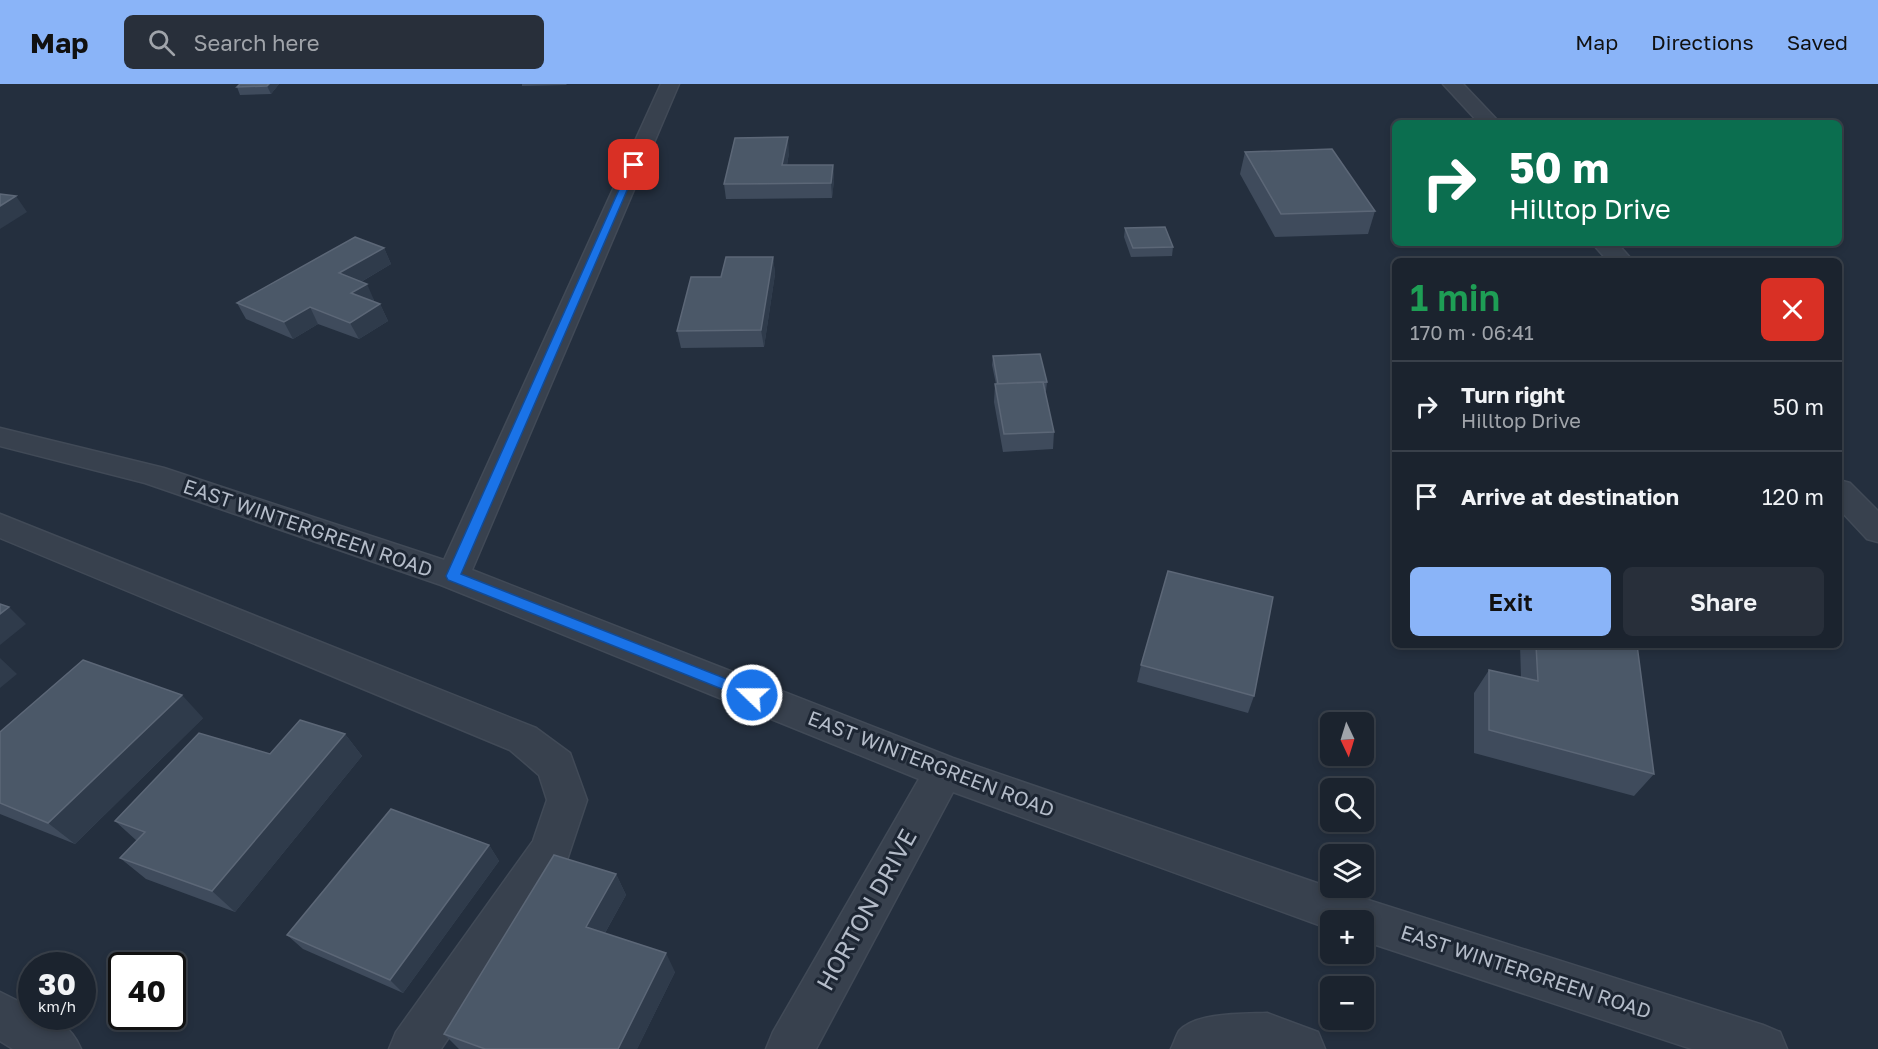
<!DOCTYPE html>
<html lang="en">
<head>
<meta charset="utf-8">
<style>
	body { margin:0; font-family:"Golos Text",sans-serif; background:#282f3a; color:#f1f3f6; height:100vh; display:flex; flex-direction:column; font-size:22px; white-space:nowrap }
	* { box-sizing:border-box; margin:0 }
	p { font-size:20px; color:#a0a4aa }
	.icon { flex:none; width:33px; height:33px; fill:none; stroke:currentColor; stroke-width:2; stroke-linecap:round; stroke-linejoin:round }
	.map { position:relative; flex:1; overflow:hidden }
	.sheet { position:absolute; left:1392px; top:174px; width:450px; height:390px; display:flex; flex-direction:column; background:#1b232e; border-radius:9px; box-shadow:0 3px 9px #0003,0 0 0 2px #39404a }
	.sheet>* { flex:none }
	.top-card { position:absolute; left:1392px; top:36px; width:450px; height:126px; border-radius:9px; box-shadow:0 3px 9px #0003,0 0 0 2px #39404a; background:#0b6e4f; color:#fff; overflow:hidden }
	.needle { width:39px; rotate:176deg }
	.controls { position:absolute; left:1320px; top:628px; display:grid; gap:12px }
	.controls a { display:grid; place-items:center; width:54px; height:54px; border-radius:9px; background:#1b232e; box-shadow:0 3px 9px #0003,0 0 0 2px #39404a; font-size:30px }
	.speed { position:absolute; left:18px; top:868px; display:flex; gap:12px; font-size:30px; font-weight:700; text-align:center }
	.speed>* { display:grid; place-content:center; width:78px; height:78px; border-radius:50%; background:#1b232e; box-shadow:0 3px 9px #0003,0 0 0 2px #39404a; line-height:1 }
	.speed small { font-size:15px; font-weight:400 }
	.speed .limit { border:3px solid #111; border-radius:9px; background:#fff; color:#111 }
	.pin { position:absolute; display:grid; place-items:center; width:51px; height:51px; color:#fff; margin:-26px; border-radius:12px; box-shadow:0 3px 9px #0006 }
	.me { position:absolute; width:66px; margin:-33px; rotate:292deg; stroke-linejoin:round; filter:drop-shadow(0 0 4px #0008) }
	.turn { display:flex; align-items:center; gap:21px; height:126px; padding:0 18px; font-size:27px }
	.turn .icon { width:78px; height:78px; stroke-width:2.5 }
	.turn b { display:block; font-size:42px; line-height:51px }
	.round { display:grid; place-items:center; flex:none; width:63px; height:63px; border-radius:9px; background:#282f3a }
	.overview { display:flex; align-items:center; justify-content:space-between; height:102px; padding:0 18px }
	h1 { font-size:36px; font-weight:600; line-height:45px; color:#1e9e55 }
	.button { display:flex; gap:12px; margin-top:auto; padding:12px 18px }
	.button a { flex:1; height:69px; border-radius:9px; background:#8ab4f8; color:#111; font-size:24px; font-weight:600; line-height:69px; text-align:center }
	.button a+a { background:#282f3a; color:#f1f3f6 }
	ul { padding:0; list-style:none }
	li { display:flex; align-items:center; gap:18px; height:90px; padding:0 18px; border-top:2px solid #39404a }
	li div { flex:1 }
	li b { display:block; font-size:22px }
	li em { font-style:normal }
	header { display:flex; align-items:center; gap:36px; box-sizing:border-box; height:84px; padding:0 30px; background:#8ab4f8; color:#111 }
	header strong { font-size:28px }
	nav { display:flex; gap:33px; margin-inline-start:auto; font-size:21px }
	.search { width:420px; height:54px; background:#282f3a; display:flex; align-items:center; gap:15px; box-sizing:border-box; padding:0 21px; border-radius:9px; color:#a0a4aa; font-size:22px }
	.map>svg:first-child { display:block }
</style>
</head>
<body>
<header>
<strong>Map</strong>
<div class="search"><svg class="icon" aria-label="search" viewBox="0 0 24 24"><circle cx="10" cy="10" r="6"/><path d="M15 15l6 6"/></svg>Search here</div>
<nav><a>Map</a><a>Directions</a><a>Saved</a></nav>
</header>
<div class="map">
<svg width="1878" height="965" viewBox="0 0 1878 965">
	<rect width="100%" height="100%" fill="#242f3e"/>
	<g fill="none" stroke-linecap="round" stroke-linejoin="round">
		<defs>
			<g id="minor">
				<polygon points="661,0 679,0 472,486 953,674 1346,809 1763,941 1780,948 1787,965 1692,965 1364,857 1364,837 1330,837 1330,845 953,708 816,965 766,965 773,948 919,695 441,501 145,399 0,362 0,344 164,384 444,476"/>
				<polygon points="1443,0 1463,0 1500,39 1479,39"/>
				<polygon points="1592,159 1617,159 1633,177 1608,177"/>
				<polygon points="1839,396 1850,399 1878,427 1878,458 1867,455 1839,425"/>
				<polygon points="0,430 536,644 570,669 587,716 566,779 441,965 389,965 396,948 533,757 547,716 539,691 510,666 0,454"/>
				<path d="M0 908 32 924V933C56 933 71 942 81 965H13L0 957Z"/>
				<path d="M1267 929 1318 948 1325 965H1171C1174 959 1176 952 1179 947 1196 928 1243 930 1267 929Z"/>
			</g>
		</defs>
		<use href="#minor" stroke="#414a57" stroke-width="3"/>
		<use href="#minor" fill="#38414e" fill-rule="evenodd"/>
	</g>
	<g fill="#3f4b5c">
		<polygon points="279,0 271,10 240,11 237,3"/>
		<polygon points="522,0 567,0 566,1 522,2"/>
		<polygon points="1245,68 1375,127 1368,150 1275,153 1240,90"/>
		<polygon points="789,69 787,81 833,81 834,96 832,114 726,115 724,100"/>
		<polygon points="1125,144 1173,163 1172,172 1131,173 1124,153"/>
		<polygon points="384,164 391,180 361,198 374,216 373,217 380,220 388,237 359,255 318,240 293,255 246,235 237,219"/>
		<polygon points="773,173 775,190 764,263 681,264 677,247 721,193"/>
		<polygon points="993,272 1047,298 1046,307 1045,307 1054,348 1053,365 1003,368 994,318 995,300 996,300 992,281"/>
		<polygon points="1520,561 1637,561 1654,690 1634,712 1474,669 1474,609 1489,586 1521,593"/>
		<polygon points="1141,581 1254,612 1248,629 1137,598"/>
		<polygon points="203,634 75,760 0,730 0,648"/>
		<polygon points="345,650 362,672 235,828 146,795 120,774 137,757 115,737 270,670"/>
		<polygon points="489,761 499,777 403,909 303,865 287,851"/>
		<polygon points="616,790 626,811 605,849 675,888 637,965 459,965 444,950"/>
	</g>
	<g fill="#2f3b4b">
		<polygon points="269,0 279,0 271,10 267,2"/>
		<polygon points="788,53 789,69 784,97 782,81"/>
		<polygon points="833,81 834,96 832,114 831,99"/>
		<polygon points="16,112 27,128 0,145 0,122"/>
		<polygon points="384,164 391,180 347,206 339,189"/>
		<polygon points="773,173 775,190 764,263 761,246"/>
		<polygon points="367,200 374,216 359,226 351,209"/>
		<polygon points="380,220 388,237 359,255 350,239"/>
		<polygon points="310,223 318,240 293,255 284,238"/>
		<polygon points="9,523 26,540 0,561 0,530"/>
		<polygon points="0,574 17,590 0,604"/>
		<polygon points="182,611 203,634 75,760 48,739"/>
		<polygon points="345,650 362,672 235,828 212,807"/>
		<polygon points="489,761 499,777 403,909 390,896"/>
		<polygon points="616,790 626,811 597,863 586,843"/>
		<polygon points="666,869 675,888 637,965 618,965"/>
	</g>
	<g fill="#4b5868" stroke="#5c6777" stroke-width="1.5">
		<polygon points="240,0 269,0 267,2 237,3"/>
		<polygon points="788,53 782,81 833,81 831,99 724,100 735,54"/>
		<polygon points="1332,65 1375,127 1281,130 1245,68"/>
		<polygon points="0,110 16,112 0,122"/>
		<polygon points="1165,143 1173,163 1133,164 1125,144"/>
		<polygon points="355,153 384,164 339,189 367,200 351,209 380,220 350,239 310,223 284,238 237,219"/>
		<polygon points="726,173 773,173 761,246 677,247 691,193 721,193"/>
		<polygon points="1040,270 1047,298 998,300 993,272"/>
		<polygon points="1043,298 1054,348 1004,350 995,300"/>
		<polygon points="1168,487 1273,513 1254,612 1141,581"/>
		<polygon points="0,520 9,523 0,530"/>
		<polygon points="1536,561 1637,561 1654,690 1489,646 1489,586 1538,597"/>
		<polygon points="83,576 182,611 48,739 0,719 0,648"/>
		<polygon points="300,636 345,650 212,807 120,774 145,748 115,737 199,649 270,670"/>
		<polygon points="391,725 489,761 390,896 287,851"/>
		<polygon points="554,771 616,790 586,843 666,869 618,965 485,965 444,950"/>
	</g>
	<polygon fill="#1a73e8" stroke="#114b97" stroke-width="1.5" points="631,79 638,81 461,490 757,607 760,611 757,616 752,617 448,496 446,492"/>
	<g text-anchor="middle" stroke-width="6" stroke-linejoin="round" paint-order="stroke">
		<g font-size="20" fill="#b4bcc9" stroke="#1d2633">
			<text transform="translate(308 444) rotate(19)" y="7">EAST WINTERGREEN ROAD</text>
			<text transform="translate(931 680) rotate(21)" y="7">EAST WINTERGREEN ROAD</text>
			<text transform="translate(1526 888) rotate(18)" y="7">EAST WINTERGREEN ROAD</text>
		</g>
		<g font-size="24" fill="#b4bcc9" stroke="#1d2633">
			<text transform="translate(867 826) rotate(-61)" y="8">HORTON DRIVE</text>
		</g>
	</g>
</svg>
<div class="controls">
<a><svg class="needle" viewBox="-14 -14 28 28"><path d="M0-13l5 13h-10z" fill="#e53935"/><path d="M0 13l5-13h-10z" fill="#a0a4aa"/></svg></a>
<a><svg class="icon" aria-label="search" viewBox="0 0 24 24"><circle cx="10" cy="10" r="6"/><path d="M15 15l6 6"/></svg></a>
<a><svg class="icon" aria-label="layers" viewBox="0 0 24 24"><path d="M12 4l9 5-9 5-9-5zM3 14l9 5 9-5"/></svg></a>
<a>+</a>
<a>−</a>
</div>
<div class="speed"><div>30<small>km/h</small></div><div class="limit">40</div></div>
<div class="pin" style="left:634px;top:81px;background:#d93025"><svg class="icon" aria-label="arrive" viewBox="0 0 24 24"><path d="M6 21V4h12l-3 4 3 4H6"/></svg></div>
<svg class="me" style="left:752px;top:611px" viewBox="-20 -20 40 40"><circle r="17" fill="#1a73e8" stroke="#fff" stroke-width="3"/><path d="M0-11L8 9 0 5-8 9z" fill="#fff"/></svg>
<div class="top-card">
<div class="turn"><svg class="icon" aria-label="right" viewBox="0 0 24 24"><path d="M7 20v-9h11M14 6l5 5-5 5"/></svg><div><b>50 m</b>Hilltop Drive</div></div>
</div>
<section class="sheet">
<div class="overview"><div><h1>1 min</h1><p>170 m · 06:41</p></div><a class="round" style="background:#d93025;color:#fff"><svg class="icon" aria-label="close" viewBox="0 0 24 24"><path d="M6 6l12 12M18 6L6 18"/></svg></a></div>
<ul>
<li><svg class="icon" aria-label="right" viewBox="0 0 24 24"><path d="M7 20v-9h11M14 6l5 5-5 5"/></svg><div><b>Turn right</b><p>Hilltop Drive</p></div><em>50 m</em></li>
<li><svg class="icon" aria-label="arrive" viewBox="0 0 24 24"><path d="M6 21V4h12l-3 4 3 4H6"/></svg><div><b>Arrive at destination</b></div><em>120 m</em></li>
</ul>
<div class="button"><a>Exit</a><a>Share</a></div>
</section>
</div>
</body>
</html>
